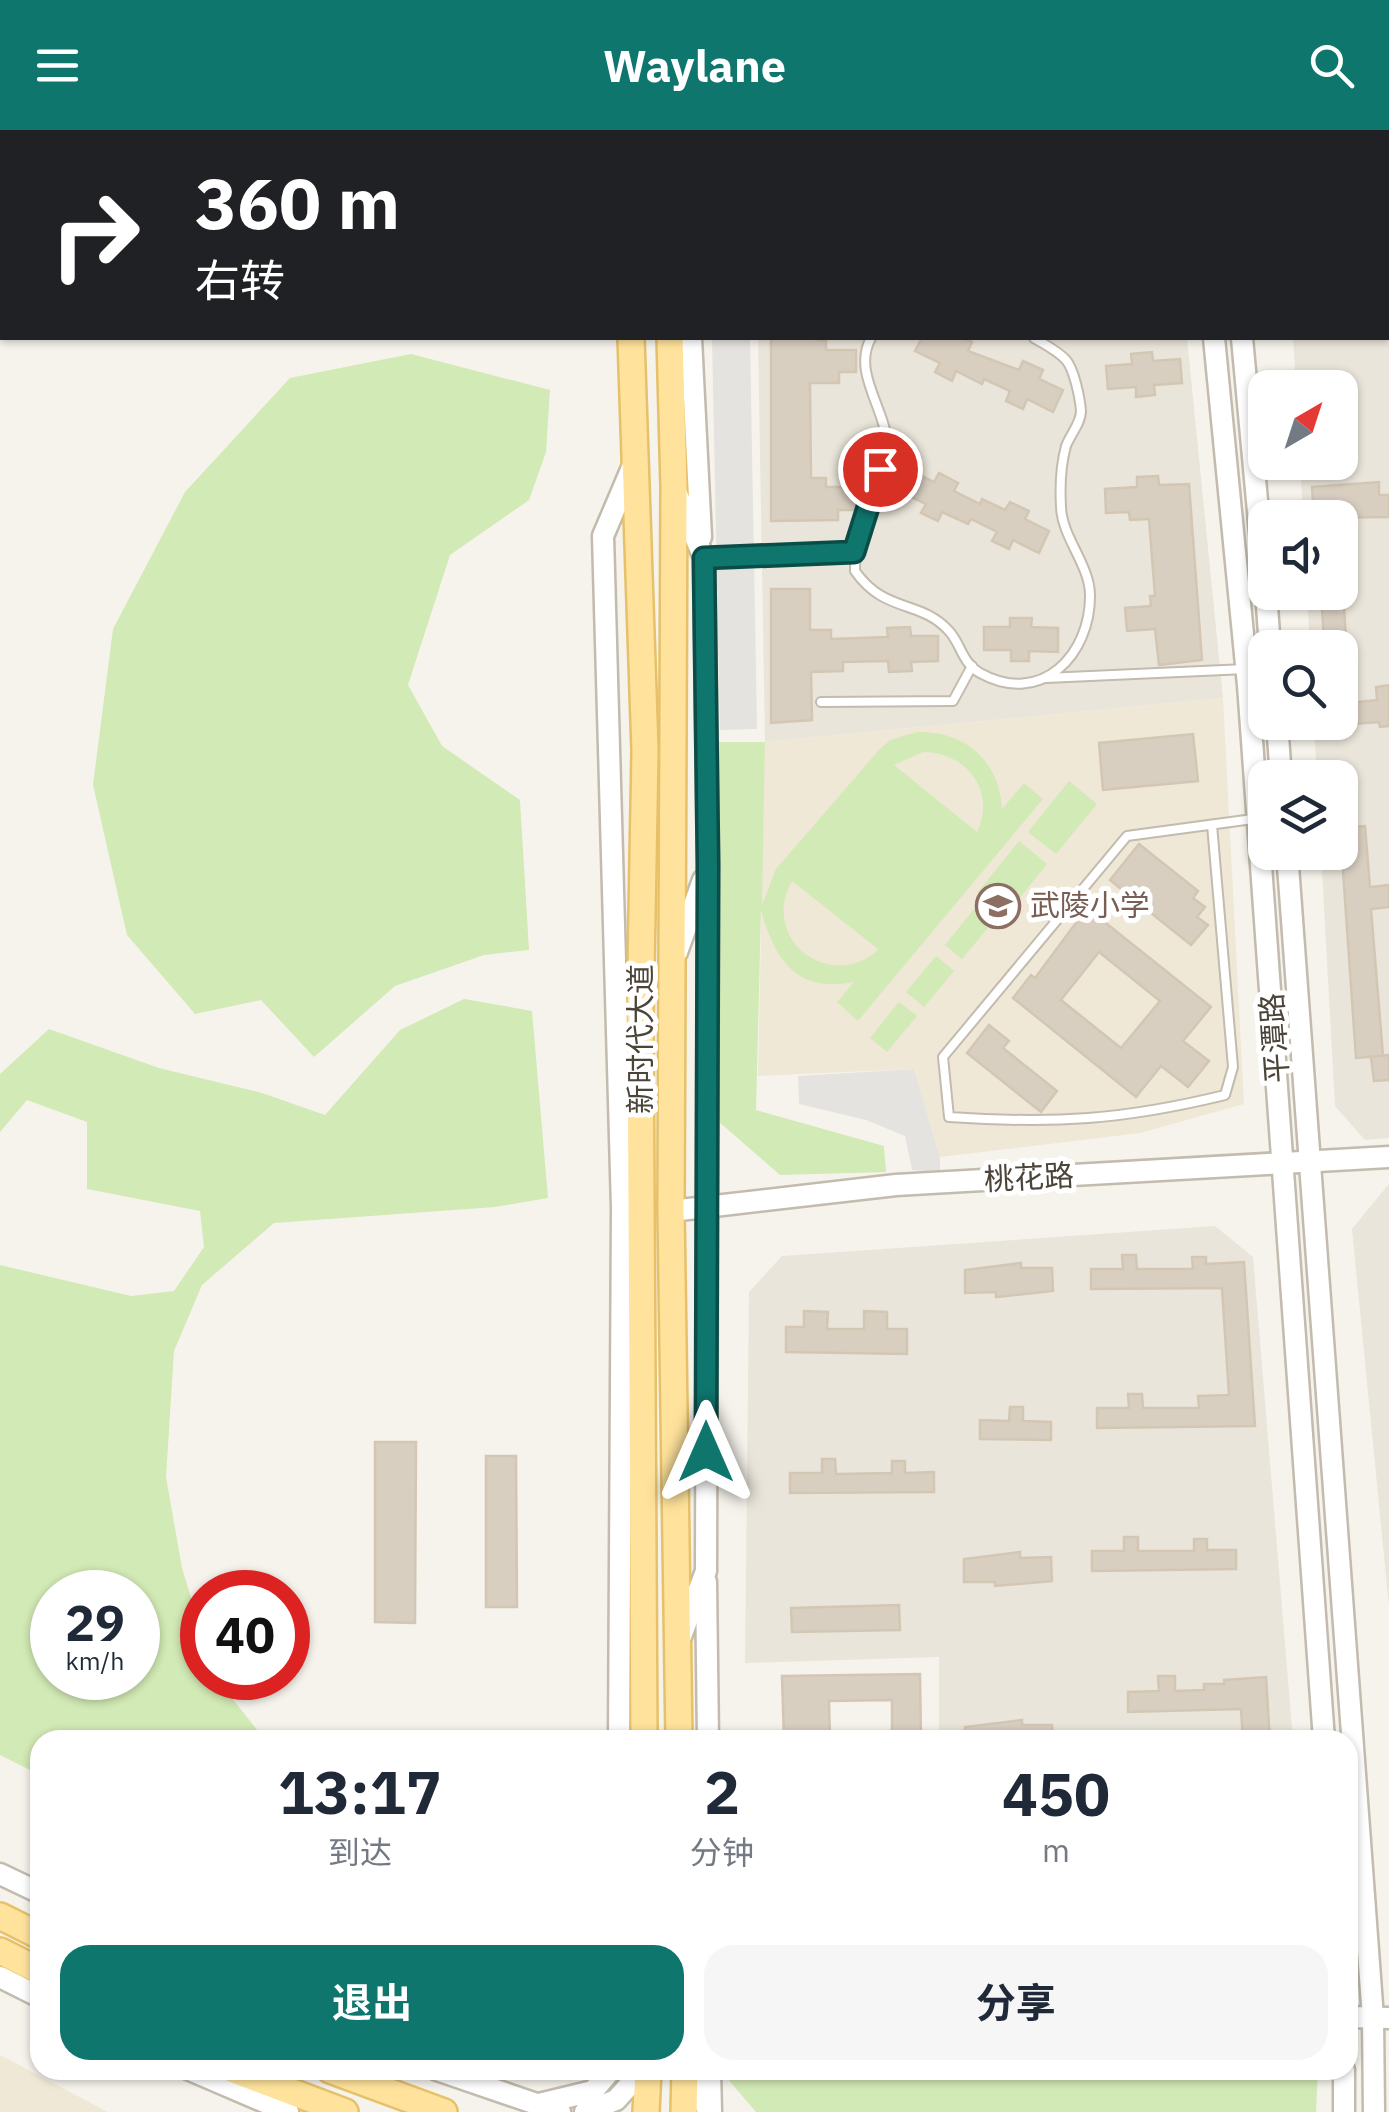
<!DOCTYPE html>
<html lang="zh">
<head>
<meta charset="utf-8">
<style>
	body { margin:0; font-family:"IBM Plex Sans","Noto Sans SC",sans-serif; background:#f6f6f7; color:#1f2937; height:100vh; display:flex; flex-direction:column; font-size:38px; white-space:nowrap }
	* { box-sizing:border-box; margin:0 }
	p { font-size:32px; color:#747a83 }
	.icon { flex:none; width:55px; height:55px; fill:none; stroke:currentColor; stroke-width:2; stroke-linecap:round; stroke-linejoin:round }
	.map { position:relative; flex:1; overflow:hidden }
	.details { position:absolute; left:30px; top:1600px; width:1328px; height:350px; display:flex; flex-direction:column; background:#fff; border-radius:30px; box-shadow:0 2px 8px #0004 }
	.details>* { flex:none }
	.guide { position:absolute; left:0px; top:0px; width:1390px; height:210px; box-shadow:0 2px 8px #0004; background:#202124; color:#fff; overflow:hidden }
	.needle { width:65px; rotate:39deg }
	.tools { position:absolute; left:1248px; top:240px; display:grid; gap:20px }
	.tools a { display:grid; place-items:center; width:110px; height:110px; border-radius:20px; background:#fff; box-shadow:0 2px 8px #0004; font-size:50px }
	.speed { position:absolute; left:30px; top:1440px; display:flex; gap:20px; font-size:50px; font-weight:700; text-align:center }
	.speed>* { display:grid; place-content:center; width:130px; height:130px; border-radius:50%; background:#fff; box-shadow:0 2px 8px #0004; line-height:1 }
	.speed small { font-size:25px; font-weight:400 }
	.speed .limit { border:15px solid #d22; background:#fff; color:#111 }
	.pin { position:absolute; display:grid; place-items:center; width:85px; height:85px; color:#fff; margin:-42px; border:5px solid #fff; border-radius:50%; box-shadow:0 2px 10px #0007 }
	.me { position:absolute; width:110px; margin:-55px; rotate:0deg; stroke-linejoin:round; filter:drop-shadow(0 0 8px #0008) }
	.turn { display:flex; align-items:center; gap:35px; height:210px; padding:0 30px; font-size:45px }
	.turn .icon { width:130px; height:130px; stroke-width:2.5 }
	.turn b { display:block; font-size:70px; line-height:85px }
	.eta { display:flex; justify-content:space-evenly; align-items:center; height:170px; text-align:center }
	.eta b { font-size:60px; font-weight:700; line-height:70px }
	.button { display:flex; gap:20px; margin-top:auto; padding:20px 30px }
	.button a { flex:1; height:115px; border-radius:30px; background:#0f766e; color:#fff; font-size:40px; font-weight:700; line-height:115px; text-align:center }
	.button a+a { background:#f6f6f7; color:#1f2937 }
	header { display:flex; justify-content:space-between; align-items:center; height:130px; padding:0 30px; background:#0f766e; color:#fff; font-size:45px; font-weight:700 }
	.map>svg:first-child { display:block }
</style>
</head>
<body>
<header><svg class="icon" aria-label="menu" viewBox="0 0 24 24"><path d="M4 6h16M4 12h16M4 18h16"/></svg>Waylane<svg class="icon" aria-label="search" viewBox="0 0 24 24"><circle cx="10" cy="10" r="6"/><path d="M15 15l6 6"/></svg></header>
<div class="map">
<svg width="1389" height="1982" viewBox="0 0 1389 1982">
	<rect width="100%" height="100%" fill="#f6f3ec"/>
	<g fill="#eae5da">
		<polygon points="1309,0 1389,0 1389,1008 1365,1010 1335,976 1321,723 1340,722 1340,648 1317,647 1314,593 1340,592 1340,518 1310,517 1307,463 1340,462 1340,388 1303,387 1300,333 1340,332 1340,258 1296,257 1293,208 1388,208 1388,2 1305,2"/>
		<polygon points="758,208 1187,208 1223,568 765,612"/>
		<polygon points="1389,1054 1389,1477 1352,1099"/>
		<polygon points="1215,1096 1253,1127 1293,1610 939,1610 939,1527 745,1533 749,1162 782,1126"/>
	</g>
	<g fill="#efe8d6">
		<polygon points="1223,568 1244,974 1140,1003 940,1027 914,939 758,946 765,612"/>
		<polygon points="0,1925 108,1982 0,1982"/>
	</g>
	<g fill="#d2eab5" fill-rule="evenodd">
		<polygon points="0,0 315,0 2,2 0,171"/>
		<polygon points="411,224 550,260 546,322 529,370 450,425 408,555 442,616 520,670 529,820 484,825 395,856 314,927 261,870 195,884 127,805 93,655 113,499 185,362 290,248"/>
		<path d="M917 602C965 601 999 630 1002 679L1024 653 1043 669 858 891 837 872 854 852C794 864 774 826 761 780L756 980 884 1016 886 1042 780 1045 718 991 716 612H765L762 775 776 739 879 620 890 610ZM923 622C966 622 997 661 977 702L894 635ZM792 751 878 819V820C830 863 759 809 792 751Z"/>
		<polygon points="1069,651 1097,674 1056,724 1028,702"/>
		<polygon points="1019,711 1047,734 1006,785 978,762"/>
		<polygon points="974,779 992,793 962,829 945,815"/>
		<polygon points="936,826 954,841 924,877 906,862"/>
		<path d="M464 869 532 881 548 1068 495 1077 274 1093 202 1155 174 1221 166 1347 182 1438 202 1504V1548H216L265 1610H40V1645L0 1625V1135L131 1166 174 1161 204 1117 200 1081 87 1059V992L27 970 0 1002V944L49 899 159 938 262 963 325 985 400 900ZM52 1462H138V1548H52Z"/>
		<polygon points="899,872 917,886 887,922 870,908"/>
		<polygon points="727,1940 1318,1940 1316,1982 756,1982 726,1947"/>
	</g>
	<g fill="#e5e3e0">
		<polygon points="712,208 750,208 757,599 720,600"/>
		<polygon points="914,939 940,1027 940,1042 912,1040 905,1006 866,990 799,974 798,946"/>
	</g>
	<g fill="#d8cfc1" stroke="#d3c7b4" stroke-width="2.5" fill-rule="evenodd">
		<polygon points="771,208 809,208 826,211 826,220 856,220 856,242 839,242 839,253 810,253 811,348 826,348 826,357 856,357 856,380 838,380 838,390 771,391"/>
		<polygon points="922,208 962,208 972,212 968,221 1019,240 1023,231 1043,240 1039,249 1063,260 1053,282 1027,269 1023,279 1006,271 1010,261 984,249 982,254 956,241 952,251 935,242 940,233 915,221"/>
		<polygon points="1152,222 1153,231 1180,229 1182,253 1154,255 1155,265 1136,267 1136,257 1108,259 1106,236 1132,234 1131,224"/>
		<polygon points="911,341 934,352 939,343 958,353 954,361 980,374 982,369 1005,380 1010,372 1029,381 1025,389 1049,401 1039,423 1013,410 1009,419 992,411 997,402 971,389 968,394 942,382 938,391 921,383 926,374 901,362"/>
		<polygon points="1158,346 1159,355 1189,354 1202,530 1159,535 1155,499 1127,501 1125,478 1151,476 1150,466 1155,466 1149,389 1130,390 1129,382 1106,383 1105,359 1137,357 1137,347"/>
		<polygon points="1379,352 1379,365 1389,365 1389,387 1314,388 1312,357"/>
		<polygon points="771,459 810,459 810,500 831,500 831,509 888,507 887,498 910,497 911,506 938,506 938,531 911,532 912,541 889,542 888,531 843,532 843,541 811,542 812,590 771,593"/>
		<polygon points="1321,462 1343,462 1346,508 1324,510"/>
		<polygon points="1010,488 1032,488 1031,497 1058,498 1058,522 1029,521 1029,531 1011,531 1011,520 984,520 984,497 1010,497"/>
		<polygon points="1389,555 1389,596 1380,597 1379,592 1353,594 1354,601 1340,602 1340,574 1377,570 1376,557"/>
		<polygon points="1193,604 1198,651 1103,660 1099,613"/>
		<polygon points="1365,696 1370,757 1389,755 1389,777 1371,779 1383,926 1356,928 1340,698"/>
		<polygon points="1139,714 1198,761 1193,768 1205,777 1197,787 1208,795 1191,815 1110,750"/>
		<path d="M1087 778 1211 877 1183 911 1209 931 1188 957 1161 936 1136 967 1013 868 1031 845 1035 848ZM1099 822 1160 871 1121 918 1061 870Z"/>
		<polygon points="989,895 1009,911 1003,918 1057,961 1041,982 967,923"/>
		<polygon points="1389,925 1389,950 1374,951 1371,927"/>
		<polygon points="1122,1125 1136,1125 1137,1139 1193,1139 1192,1127 1206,1127 1206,1134 1244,1132 1255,1296 1097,1298 1097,1278 1129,1278 1128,1264 1142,1264 1143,1278 1199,1278 1198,1266 1229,1265 1222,1158 1091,1159 1091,1139 1123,1139"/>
		<polygon points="1021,1133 1021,1138 1052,1138 1053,1161 996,1167 996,1162 965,1163 965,1140"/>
		<polygon points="804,1181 828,1182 827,1199 864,1199 864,1181 887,1182 887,1199 907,1199 907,1224 786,1222 786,1197 804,1197"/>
		<polygon points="1010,1277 1023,1277 1023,1291 1051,1292 1051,1310 980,1309 980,1290 1009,1291"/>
		<polygon points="375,1312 416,1312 415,1493 375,1492"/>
		<polygon points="486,1326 516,1326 517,1477 486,1477"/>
		<polygon points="822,1329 835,1329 836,1344 892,1343 892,1331 905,1331 905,1343 934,1342 934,1362 790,1363 790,1343 822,1343"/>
		<polygon points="1124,1407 1138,1407 1138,1421 1194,1421 1194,1409 1207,1409 1207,1420 1236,1420 1236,1439 1092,1441 1092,1421 1124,1421"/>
		<polygon points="1020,1422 1020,1428 1051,1427 1052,1451 995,1456 995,1452 964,1452 964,1429"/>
		<polygon points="899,1475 900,1500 792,1502 791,1478"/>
		<polygon points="920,1544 921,1608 892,1608 892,1570 829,1571 830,1610 784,1610 782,1546"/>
		<polygon points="1158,1546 1175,1546 1175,1561 1204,1560 1204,1554 1224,1554 1224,1550 1266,1547 1270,1610 1243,1610 1241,1579 1128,1582 1128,1562 1159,1561"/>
		<polygon points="1022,1590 1022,1595 1052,1595 1053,1610 965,1610 965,1597"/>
	</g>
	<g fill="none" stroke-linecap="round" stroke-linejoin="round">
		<defs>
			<g id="service">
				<path d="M871 208C852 242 885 278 887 313 888 350 854 397 855 441 885 484 920 469 949 501 961 514 962 533 980 543 1041 577 1091 525 1090 464 1089 434 1062 407 1061 377 1060 359 1061 334 1066 316 1070 305 1081 293 1081 281 1080 268 1074 239 1066 230 1058 221 1044 214 1034 208"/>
				<polyline points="708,427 854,422"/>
				<polyline points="1046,548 1246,539"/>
				<polyline points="821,572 953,571 972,536"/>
				<path d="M1212 695 1233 937 1225 965C1123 990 1054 994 949 987L943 927 1127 706 1253 689"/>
			</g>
			<g id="tertiary">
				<polyline points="1195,0 1195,2"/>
				<polyline points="1225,0 1225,2"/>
				<polyline points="675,2 676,0"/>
				<polyline points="691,208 701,407"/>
				<polyline points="1214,208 1248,555 1324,1610"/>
				<polyline points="1242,208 1265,457"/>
				<polyline points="677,364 704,428 708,734 706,1441 680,1509"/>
				<polyline points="1266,462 1270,518"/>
				<polyline points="1277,592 1281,648"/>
				<polyline points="1287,722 1373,1888 1374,1982"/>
				<polyline points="677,822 703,750"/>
				<polyline points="671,1081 896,1055 1389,1027"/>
				<polyline points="706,1452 708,1610"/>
				<polyline points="619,1610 622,1078 603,406 634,333"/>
				<polyline points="0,1744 40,1763"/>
				<polyline points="0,1847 40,1867"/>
				<polyline points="1348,1887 1389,1888"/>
				<polyline points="190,1940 288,1982"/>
				<polyline points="437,1940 560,1982"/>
				<polyline points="687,1940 709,1982"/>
				<polyline points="710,1940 711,1982"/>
				<polyline points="1344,1940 1344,1982"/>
				<polyline points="539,1974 593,1961 611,1940"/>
				<polyline points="585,1982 616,1970 643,1940"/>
			</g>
			<g id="secondary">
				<polyline points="873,2 887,0"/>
				<polyline points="1014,2 1029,0"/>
			</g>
			<g id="primary">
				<polyline points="615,0 615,2"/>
				<polyline points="654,0 655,2"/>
				<polyline points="631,208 645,621 640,893 644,1610"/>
				<polyline points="670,208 674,357 671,1081 679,1610"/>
				<polyline points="0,1786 40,1806"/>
				<polyline points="0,1821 40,1841"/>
				<polyline points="234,1940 345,1982"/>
				<polyline points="330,1940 444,1982"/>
				<polyline points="646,1982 648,1940"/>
				<polyline points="684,1982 685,1940"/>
			</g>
		</defs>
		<use href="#service" stroke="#c2bbae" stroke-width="12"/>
		<use href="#tertiary" stroke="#c2bbae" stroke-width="25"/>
		<use href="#secondary" stroke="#d6c79b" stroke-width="28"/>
		<use href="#primary" stroke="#e6c16a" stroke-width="30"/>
		<use href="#service" stroke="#fff" stroke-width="8"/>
		<use href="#tertiary" stroke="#fff" stroke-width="20"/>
		<use href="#secondary" stroke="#fff3cd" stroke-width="22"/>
		<use href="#primary" stroke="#ffe39c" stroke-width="25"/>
	</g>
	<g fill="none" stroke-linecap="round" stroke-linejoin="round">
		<defs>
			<polyline id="route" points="706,1322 708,734 704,428 854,422 880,339"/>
		</defs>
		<use href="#route" stroke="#0a4d48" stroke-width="25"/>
		<use href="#route" stroke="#0f766e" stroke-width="18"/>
	</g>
	<defs>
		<symbol id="school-ring" viewBox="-11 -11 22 22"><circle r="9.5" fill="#fff" stroke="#8d6e63" stroke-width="1.5"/><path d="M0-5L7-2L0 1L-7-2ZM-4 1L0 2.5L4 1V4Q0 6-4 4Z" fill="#8d6e63"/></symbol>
	</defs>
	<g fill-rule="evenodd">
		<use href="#school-ring" x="973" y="751" width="50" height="50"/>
	</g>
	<g text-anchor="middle" stroke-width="10" stroke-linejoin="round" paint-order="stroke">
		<g font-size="30" fill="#785e54" stroke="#fff" text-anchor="start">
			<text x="1030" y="786">武陵小学</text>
		</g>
		<g font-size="30" fill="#4b4439" stroke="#fff">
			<text transform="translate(1275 908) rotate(-94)" y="10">平潭路</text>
			<text transform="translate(641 909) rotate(-90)" y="10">新时代大道</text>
			<text transform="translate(1029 1048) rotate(-3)" y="10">桃花路</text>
		</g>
	</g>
</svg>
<div class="tools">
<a><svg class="needle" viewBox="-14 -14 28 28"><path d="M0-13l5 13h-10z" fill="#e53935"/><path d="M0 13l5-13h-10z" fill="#747a83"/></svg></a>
<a><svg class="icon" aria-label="sound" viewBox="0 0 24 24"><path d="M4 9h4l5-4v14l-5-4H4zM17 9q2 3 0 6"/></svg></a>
<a><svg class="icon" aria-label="search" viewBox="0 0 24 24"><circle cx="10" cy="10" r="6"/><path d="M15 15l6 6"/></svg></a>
<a><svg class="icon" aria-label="layers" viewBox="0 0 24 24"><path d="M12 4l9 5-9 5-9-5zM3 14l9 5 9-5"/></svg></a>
</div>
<div class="speed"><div>29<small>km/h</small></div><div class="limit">40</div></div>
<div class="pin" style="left:880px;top:339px;background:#d93025"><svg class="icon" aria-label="arrive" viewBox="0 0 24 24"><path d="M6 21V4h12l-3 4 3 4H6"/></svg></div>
<svg class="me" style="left:706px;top:1322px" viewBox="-20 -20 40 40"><path d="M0-17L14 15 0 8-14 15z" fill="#0f766e" stroke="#fff" stroke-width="4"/></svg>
<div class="guide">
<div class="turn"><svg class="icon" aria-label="right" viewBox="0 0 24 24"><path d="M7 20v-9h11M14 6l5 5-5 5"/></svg><div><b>360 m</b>右转</div></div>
</div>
<section class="details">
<div class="eta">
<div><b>13:17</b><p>到达</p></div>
<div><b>2</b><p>分钟</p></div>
<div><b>450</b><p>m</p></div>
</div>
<div class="button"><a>退出</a><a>分享</a></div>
</section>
</div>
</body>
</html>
